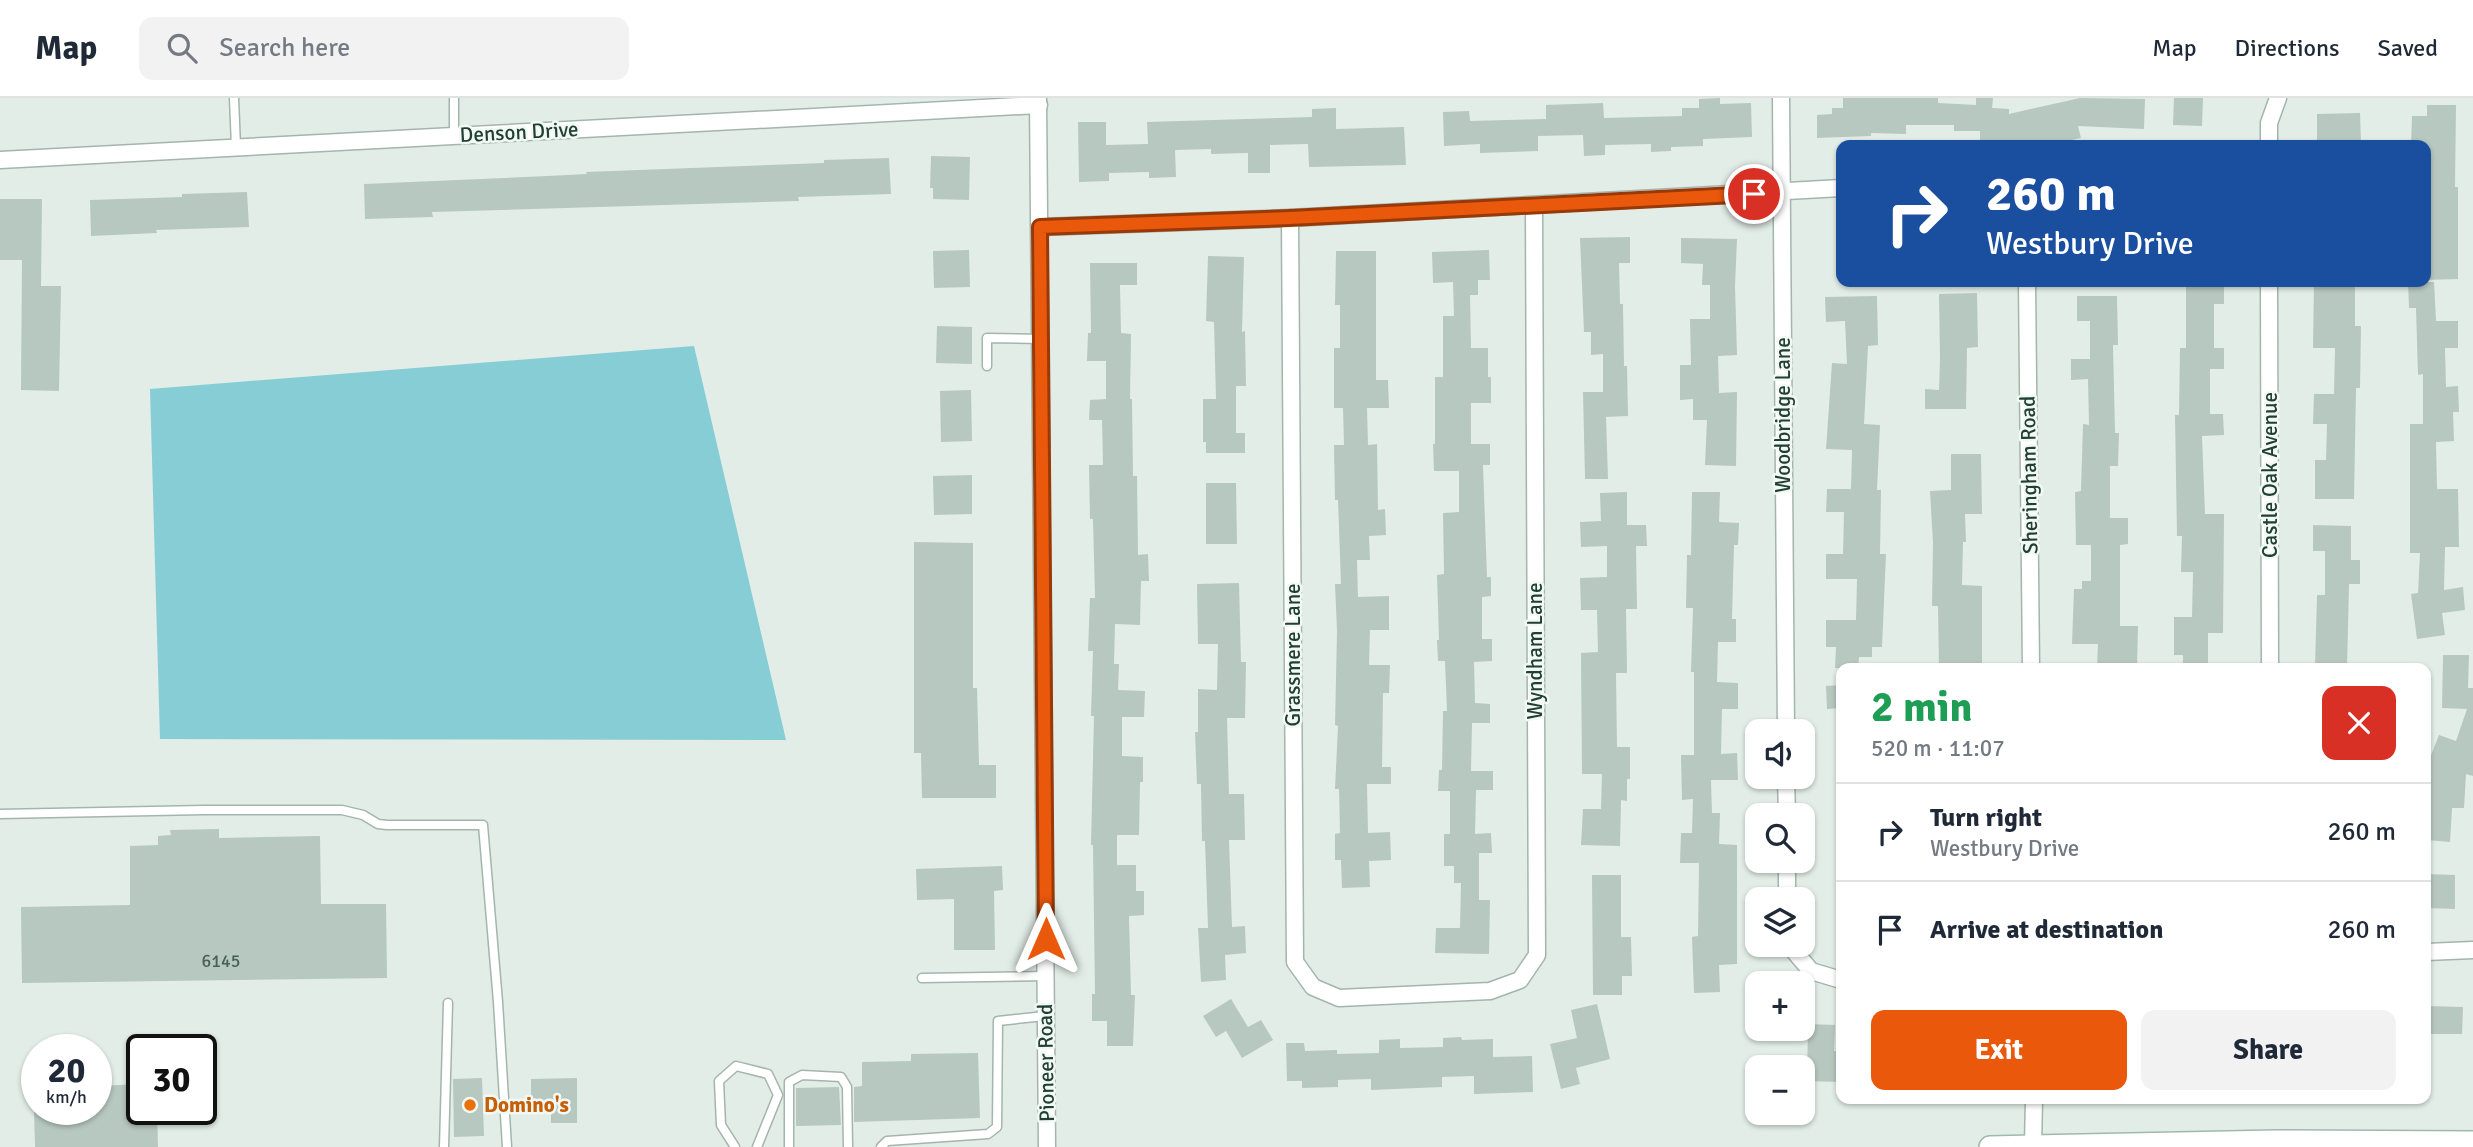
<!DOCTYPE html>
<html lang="en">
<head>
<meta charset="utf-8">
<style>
	body { margin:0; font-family:Signika,sans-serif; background:#f2f2f3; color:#1f2937; height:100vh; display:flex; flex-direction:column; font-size:26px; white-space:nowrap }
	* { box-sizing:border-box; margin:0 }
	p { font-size:23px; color:#747a83 }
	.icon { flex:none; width:38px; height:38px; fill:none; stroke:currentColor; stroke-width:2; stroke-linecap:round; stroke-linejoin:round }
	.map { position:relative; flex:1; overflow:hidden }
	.details { position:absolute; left:1836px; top:565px; width:595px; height:441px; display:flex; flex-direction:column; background:#fff; border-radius:14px; box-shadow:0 2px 5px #0004 }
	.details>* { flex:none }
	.banner { position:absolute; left:1836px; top:42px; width:595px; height:147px; border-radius:14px; box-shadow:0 2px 5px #0004; background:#1a4fa0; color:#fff; overflow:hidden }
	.fabs { position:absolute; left:1745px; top:621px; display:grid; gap:14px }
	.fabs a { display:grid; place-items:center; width:70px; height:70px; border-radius:14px; background:#fff; box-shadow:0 2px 5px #0004; font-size:35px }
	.speed { position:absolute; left:21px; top:936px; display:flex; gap:14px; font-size:35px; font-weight:700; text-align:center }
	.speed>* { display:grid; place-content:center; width:91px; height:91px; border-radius:50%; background:#fff; box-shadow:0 2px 5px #0004; line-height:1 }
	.speed small { font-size:18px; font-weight:400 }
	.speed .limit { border:4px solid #111; border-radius:10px; background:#fff; color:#111 }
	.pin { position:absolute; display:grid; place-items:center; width:60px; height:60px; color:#fff; margin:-30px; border:4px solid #fff; border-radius:50%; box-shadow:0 2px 7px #0007 }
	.me { position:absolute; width:77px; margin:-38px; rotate:0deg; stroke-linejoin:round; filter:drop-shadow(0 0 5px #0008) }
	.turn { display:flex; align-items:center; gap:24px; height:147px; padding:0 35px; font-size:32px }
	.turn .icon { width:91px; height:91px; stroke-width:2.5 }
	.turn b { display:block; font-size:49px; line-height:60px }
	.round { display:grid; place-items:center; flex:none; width:74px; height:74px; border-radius:14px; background:#f2f2f3 }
	.head { display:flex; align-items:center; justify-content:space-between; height:119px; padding:0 35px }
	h1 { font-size:42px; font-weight:700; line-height:52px; color:#1e9e55 }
	.action { display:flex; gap:14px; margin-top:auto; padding:14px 35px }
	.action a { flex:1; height:80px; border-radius:14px; background:#ea580c; color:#fff; font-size:28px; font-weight:700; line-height:80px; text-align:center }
	.action a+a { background:#f2f2f3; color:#1f2937 }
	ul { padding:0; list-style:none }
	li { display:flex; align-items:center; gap:21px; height:98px; padding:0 35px; border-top:2px solid #e0e1e3 }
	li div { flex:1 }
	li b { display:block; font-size:26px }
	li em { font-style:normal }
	header { display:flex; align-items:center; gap:42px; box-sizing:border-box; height:98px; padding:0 35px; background:#fff; border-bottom:2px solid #e0e1e3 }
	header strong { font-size:33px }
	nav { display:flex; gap:38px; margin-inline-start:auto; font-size:24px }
	.search { width:490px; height:63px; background:#f2f2f3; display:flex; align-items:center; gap:18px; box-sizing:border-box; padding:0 24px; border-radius:14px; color:#747a83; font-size:26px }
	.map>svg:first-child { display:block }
</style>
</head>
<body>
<header>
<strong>Map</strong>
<div class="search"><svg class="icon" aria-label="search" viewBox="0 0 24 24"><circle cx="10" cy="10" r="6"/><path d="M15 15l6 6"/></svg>Search here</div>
<nav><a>Map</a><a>Directions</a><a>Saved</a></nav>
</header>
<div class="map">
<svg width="2473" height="1049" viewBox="0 0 2473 1049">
	<rect width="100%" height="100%" fill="#e2ede7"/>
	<polygon fill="#86cdd5" points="694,248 786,642 160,641 150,291"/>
	<g fill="#b7c8c0">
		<polygon points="1720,0 1720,6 1751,5 1752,39 1703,41 1703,48 1671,49 1671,53 1651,54 1651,46 1605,47 1605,57 1584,58 1583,37 1538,38 1538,53 1480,55 1480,46 1444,48 1443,14 1469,13 1470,23 1546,21 1546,7 1603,5 1604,20 1682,18 1682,10 1699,10 1699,1"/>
		<polygon points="1843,0 1938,0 1938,5 1976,7 1976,0 1993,0 1992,10 2009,11 2009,16 2080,0 2145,1 2144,31 2078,28 2081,40 2049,47 1980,46 1980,33 1954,33 1954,27 1906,27 1906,36 1871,35 1871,38 1817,40 1817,17 1832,16 1832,10 1843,10"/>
		<polygon points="2174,0 2203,0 2202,28 2173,27"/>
		<polygon points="2427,7 2456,7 2455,89 2458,89 2458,181 2426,182 2426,155 2430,155 2431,116 2426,115 2426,47 2411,47 2412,18 2427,18"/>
		<polygon points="1336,10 1336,31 1404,29 1406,67 1309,69 1308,46 1270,47 1270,75 1248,75 1248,55 1211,56 1211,51 1175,52 1176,79 1149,80 1149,74 1109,75 1109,83 1079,84 1078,24 1106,24 1106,47 1148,46 1147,24 1312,19 1312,11"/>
		<polygon points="2360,15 2361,47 2317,47 2317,16"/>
		<polygon points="931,58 970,59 969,102 933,101 933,90 930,90"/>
		<polygon points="889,60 891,96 798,99 799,103 432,114 433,119 365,121 364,86 548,78 587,76 586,74 824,65 824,62"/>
		<polygon points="247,94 249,129 156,132 157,135 91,138 90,102 182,99 182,96"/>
		<polygon points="0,101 42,101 41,188 61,188 59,293 21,292 22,162 0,162"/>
		<polygon points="1630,139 1630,165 1619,165 1620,206 1623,206 1624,268 1627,268 1628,318 1606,319 1608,381 1585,381 1583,294 1603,294 1603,256 1591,257 1591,234 1584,234 1580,140"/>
		<polygon points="1681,140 1737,141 1735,188 1737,257 1718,258 1719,295 1737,294 1736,368 1705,367 1707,322 1693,322 1693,301 1680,302 1680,267 1691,267 1690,221 1710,221 1710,187 1702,187 1703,166 1681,165"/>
		<polygon points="969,152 970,189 934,190 933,153"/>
		<polygon points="1489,152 1490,182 1478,182 1478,197 1470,197 1471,250 1488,250 1488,279 1491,279 1491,305 1471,305 1471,346 1490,346 1490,367 1483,367 1487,479 1491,479 1491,498 1482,499 1482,541 1492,541 1492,563 1474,564 1475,605 1490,606 1490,625 1472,625 1471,673 1493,673 1493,692 1476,692 1475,736 1491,735 1492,755 1479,755 1479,802 1490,802 1489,856 1435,855 1436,830 1460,830 1461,785 1454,785 1454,768 1444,768 1444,736 1450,736 1450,693 1438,693 1439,672 1442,672 1443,613 1447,613 1445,563 1438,563 1437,542 1439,542 1437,477 1444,476 1443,415 1459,414 1459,373 1434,373 1433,346 1435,346 1435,279 1443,279 1443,218 1454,218 1453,184 1433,185 1432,154"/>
		<polygon points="1336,153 1376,153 1376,282 1388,282 1389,310 1367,310 1368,347 1377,346 1378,412 1385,411 1386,437 1369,438 1370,462 1357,462 1358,499 1389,498 1389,532 1370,532 1369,567 1390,567 1389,595 1383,595 1382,669 1391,669 1391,686 1367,686 1368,735 1390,734 1391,762 1369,763 1370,789 1342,790 1341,762 1335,762 1335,736 1340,735 1339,691 1335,691 1338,628 1335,627 1337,533 1335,486 1341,486 1338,402 1335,402 1334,347 1344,347 1343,310 1334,310 1334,250 1340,250 1340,207 1335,207"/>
		<polygon points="1208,158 1244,159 1242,234 1245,233 1246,288 1236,288 1236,335 1245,335 1245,355 1206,355 1206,344 1203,344 1203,301 1216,301 1214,224 1206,223"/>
		<polygon points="1090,165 1137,165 1137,187 1120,187 1121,235 1131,236 1130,301 1132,301 1133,378 1137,378 1138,457 1148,456 1149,483 1141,483 1140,527 1115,526 1114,566 1119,566 1118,592 1145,593 1144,619 1122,619 1122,658 1143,659 1143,684 1140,684 1139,737 1117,737 1117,767 1136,767 1136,793 1144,793 1144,817 1129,818 1131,897 1135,897 1133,948 1107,948 1107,923 1092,923 1092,896 1095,896 1093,747 1091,747 1094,618 1091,618 1093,553 1088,553 1090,500 1095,500 1093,421 1090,421 1089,367 1103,367 1102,322 1089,322 1090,302 1106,301 1106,263 1087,263 1088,235 1091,235"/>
		<polygon points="2186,184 2224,184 2224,206 2214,206 2214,250 2224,250 2224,271 2210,271 2210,316 2223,316 2224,337 2202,338 2205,416 2224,416 2223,535 2208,535 2208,570 2183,570 2183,557 2174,557 2174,519 2192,519 2193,474 2181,474 2182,438 2177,438 2175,317 2179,317 2180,250 2186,250"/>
		<polygon points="2314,184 2355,184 2355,228 2361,228 2360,290 2356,290 2354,401 2315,401 2315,362 2326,362 2327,326 2313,326 2314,296 2334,296 2335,250 2313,250"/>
		<polygon points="2408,184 2434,184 2436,223 2458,223 2458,250 2445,250 2446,289 2458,288 2459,314 2453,314 2454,343 2436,344 2437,391 2458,391 2459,449 2445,449 2444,492 2463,489 2465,512 2442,515 2445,537 2417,541 2411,496 2418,495 2420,455 2410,455 2410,326 2423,326 2423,276 2418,277 2416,210 2409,210"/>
		<polygon points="1977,195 1978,249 1967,250 1966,311 1925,311 1925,291 1939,292 1940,262 1939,196"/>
		<polygon points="1877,198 1878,247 1868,248 1864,326 1880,327 1877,392 1881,392 1880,456 1886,456 1882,549 1872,549 1872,559 1859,559 1858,570 1835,570 1836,549 1826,549 1826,522 1856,522 1857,481 1826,481 1826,456 1843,456 1844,414 1826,414 1827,391 1851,391 1852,352 1826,351 1832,265 1847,266 1845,223 1826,224 1825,199"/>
		<polygon points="2077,198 2117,198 2118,247 2113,247 2115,335 2119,335 2118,368 2110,368 2110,420 2128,420 2128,446 2120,447 2120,528 2138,528 2137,570 2097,570 2098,546 2072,546 2074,491 2082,491 2082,483 2091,483 2091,447 2076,447 2075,394 2081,393 2083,326 2089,327 2088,281 2071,282 2071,261 2090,261 2090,223 2077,223"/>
		<polygon points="937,228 972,229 972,266 936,265"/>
		<polygon points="971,292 972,343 941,344 940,293"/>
		<polygon points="1951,356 1981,356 1982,416 1965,416 1966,444 1963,444 1962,487 1982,488 1982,570 1939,570 1938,508 1932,508 1933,445 1930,393 1951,392"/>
		<polygon points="972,377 972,416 934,417 933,378"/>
		<polygon points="1206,385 1236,385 1237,446 1206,446"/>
		<polygon points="1627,394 1627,427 1646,427 1647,448 1636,448 1637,511 1626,511 1627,575 1616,575 1617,649 1630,649 1630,681 1627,681 1627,703 1621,702 1620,748 1581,747 1583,711 1601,711 1602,676 1582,676 1581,555 1598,554 1597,512 1581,512 1580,480 1607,479 1607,448 1581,449 1580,424 1601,423 1600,395"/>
		<polygon points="1692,394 1720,394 1719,424 1739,425 1738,447 1734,447 1732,521 1736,521 1736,544 1718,544 1717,584 1738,585 1738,611 1722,611 1721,656 1737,655 1738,682 1711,682 1712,715 1720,715 1719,746 1737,747 1737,866 1719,867 1720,894 1694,895 1692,839 1698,838 1699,765 1680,765 1681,735 1692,735 1693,701 1682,702 1681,657 1694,657 1694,574 1691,574 1693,510 1686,510 1687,457 1691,457"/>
		<polygon points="2313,427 2351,428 2351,462 2360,462 2360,486 2349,486 2347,570 2315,570 2317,497 2325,497 2325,453 2313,453"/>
		<polygon points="914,444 973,445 973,590 977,590 979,667 996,667 996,700 922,700 921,655 914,655"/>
		<polygon points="1239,485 1241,564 1246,564 1245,620 1227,620 1229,696 1244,696 1245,742 1229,742 1232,829 1245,828 1246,855 1225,857 1226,882 1201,884 1198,830 1208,830 1205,743 1202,743 1201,686 1197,686 1195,634 1198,634 1198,591 1217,592 1218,546 1198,546 1197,486"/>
		<polygon points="2443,557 2469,557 2468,590 2473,590 2473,678 2466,676 2464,710 2452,710 2450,744 2426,742 2430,660 2439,637 2456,643 2467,611 2442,610"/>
		<polygon points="1841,587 1841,610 1827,611 1826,588"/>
		<polygon points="219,731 219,740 320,738 321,806 386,806 387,880 22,885 21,809 130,807 130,748 158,747 158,738 171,737 170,732"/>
		<polygon points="1002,768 1003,792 994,793 995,852 954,852 954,801 917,802 916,771"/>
		<polygon points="2426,776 2455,777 2455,811 2426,810"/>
		<polygon points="1592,777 1621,777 1621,839 1631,839 1632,878 1622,878 1622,897 1593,897"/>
		<polygon points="1231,901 1248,929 1261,922 1273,942 1242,960 1226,933 1216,939 1203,918"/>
		<polygon points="1597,906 1610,961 1576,970 1580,986 1561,991 1550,946 1577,940 1571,912"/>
		<polygon points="2426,908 2463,909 2462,936 2426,936"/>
		<polygon points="1808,926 1835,927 1834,953 1841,953 1841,984 1807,983"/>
		<polygon points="1461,939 1462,942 1493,941 1493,959 1532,958 1533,994 1474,996 1474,978 1442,979 1442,989 1371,992 1371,981 1338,982 1338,989 1302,990 1302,983 1287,983 1286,945 1304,945 1305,953 1337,952 1337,956 1379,955 1379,942 1400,941 1400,950 1443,949 1443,940"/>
		<polygon points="978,955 980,1020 854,1024 854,989 862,988 862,964 911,963 911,956"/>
		<polygon points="482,980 484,1038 454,1039 453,981"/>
		<polygon points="577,980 577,1025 551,1025 551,1009 531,1009 531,981"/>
		<polygon points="142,986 142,1012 157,1012 158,1049 35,1049 34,1012 96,1012 96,988"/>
		<polygon points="839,989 841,1027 796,1028 796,990"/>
	</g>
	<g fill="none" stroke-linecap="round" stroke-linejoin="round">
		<defs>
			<g id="lane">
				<polyline points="234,0 236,49"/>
				<polyline points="454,0 454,38"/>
				<polyline points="987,268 987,240 1042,241"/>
				<polyline points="0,716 204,712 342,712 363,717 378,726 387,727 483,727 498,904 507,1049"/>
				<polyline points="922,880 1045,878"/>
				<polyline points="444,1049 448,905"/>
				<polyline points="735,1049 721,1027 719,983 736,968 768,976 778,997 757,1049"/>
				<polyline points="789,1049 789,984 802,977 841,979 847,989 848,1049"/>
				<polyline points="881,1049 887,1043 988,1036 997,1029 998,923 1045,918"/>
			</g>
			<g id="street">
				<polyline points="1038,0 1047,1049"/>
				<polyline points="1781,0 1786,634"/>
				<polyline points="2269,47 2269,25 2278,0"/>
				<polyline points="0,62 1039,7"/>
				<polyline points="1290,120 1295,864 1313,889 1339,900 1490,893 1520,882 1537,857 1534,108"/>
				<polyline points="1040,129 1290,120 1841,90"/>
				<polyline points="2027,184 2031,570"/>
				<polyline points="2269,184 2270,570"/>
				<polyline points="1786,679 1787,718"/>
				<polyline points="1787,763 1787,802"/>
				<polyline points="1789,847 1811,873 1841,882"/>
				<polyline points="2426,854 2473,852"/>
				<polyline points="2033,1047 2034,1001"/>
			</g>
			<polyline id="secondary" points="1990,1049 2276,1043 2473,1044"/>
		</defs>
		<use href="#lane" stroke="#a4b5ae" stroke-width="11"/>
		<use href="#street" stroke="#a4b5ae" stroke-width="19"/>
		<use href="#secondary" stroke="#9fb9af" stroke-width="24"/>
		<use href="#lane" stroke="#fff" stroke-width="8"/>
		<use href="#street" stroke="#fff" stroke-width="16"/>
		<use href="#secondary" stroke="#fff" stroke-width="21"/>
	</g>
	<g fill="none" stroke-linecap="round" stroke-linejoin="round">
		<defs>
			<polyline id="route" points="1046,841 1040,129 1290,120 1754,96"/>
		</defs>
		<use href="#route" stroke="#983908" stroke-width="18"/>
		<use href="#route" stroke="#ea580c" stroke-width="12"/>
	</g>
	<circle fill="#e8710a" stroke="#f2f9f5" stroke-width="2.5" cx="470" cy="1007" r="7"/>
	<g text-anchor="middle" stroke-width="5" stroke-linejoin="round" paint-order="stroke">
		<g font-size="18" fill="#466158">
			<text x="221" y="869">6145</text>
		</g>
		<g font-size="21" fill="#213f35" stroke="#f2f9f5">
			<text transform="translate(519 34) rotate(-3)" y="7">Denson Drive</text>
			<text transform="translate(1783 317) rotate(-90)" y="7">Woodbridge Lane</text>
			<text transform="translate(2029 377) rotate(-91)" y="7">Sheringham Road</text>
			<text transform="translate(2270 377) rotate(-90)" y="7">Castle Oak Avenue</text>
			<text transform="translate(1535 553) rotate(-90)" y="7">Wyndham Lane</text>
			<text transform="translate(1293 557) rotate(-90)" y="7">Grassmere Lane</text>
			<text transform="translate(1046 965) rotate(-91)" y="7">Pioneer Road</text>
		</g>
		<g font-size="21" font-weight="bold" fill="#c56008" stroke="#f2f9f5" text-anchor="start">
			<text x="484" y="1014">Domino's</text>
		</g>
	</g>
</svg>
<div class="fabs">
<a><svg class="icon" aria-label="sound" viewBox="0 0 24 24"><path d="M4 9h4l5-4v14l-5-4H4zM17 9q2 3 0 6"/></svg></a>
<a><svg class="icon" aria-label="search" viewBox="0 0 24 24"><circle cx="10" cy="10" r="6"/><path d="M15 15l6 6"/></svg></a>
<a><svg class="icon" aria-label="layers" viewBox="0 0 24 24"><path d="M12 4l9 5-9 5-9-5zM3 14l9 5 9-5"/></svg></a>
<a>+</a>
<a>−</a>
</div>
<div class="speed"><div>20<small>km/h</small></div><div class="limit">30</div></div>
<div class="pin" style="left:1754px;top:96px;background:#d93025"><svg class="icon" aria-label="arrive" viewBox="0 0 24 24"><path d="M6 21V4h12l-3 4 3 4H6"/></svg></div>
<svg class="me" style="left:1046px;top:841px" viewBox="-20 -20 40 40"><path d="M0-17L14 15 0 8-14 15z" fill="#ea580c" stroke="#fff" stroke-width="4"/></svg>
<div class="banner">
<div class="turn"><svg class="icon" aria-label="right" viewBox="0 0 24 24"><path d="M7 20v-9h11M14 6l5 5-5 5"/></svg><div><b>260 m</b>Westbury Drive</div></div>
</div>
<section class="details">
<div class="head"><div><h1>2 min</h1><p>520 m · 11:07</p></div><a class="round" style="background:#d93025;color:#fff"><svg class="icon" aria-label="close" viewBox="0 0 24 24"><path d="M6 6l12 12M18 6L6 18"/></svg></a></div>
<ul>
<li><svg class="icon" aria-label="right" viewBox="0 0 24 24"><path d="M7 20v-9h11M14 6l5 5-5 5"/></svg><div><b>Turn right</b><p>Westbury Drive</p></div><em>260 m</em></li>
<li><svg class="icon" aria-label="arrive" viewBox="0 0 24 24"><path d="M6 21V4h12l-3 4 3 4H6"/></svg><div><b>Arrive at destination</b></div><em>260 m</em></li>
</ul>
<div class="action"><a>Exit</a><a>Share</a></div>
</section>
</div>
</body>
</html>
